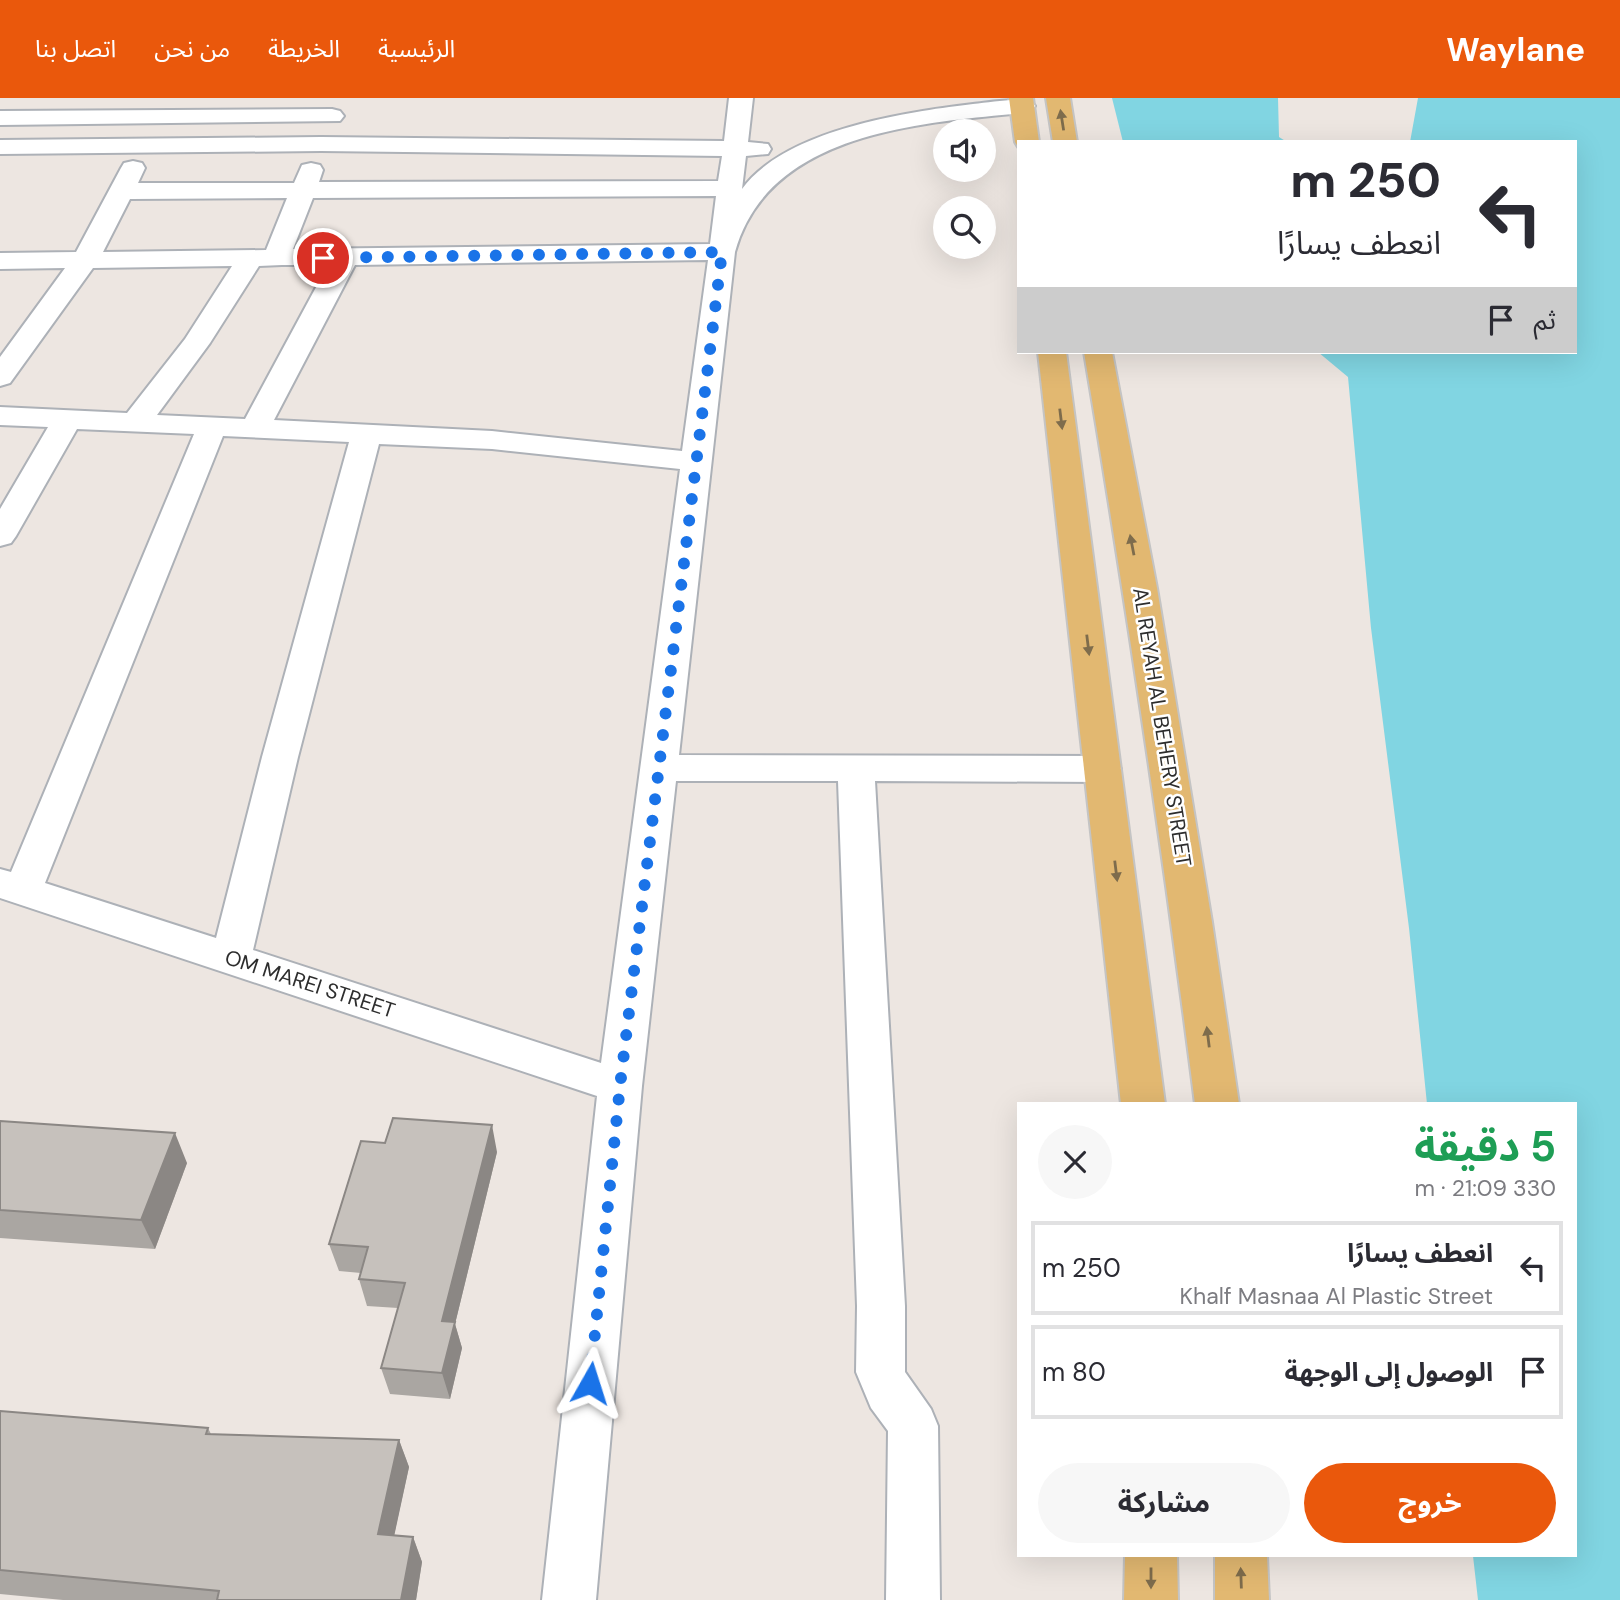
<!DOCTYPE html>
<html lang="ar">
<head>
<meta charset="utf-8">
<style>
	body { margin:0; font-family:"DM Sans","Noto Sans Arabic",sans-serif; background:#f7f7f7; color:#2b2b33; direction:rtl; height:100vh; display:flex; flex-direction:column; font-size:26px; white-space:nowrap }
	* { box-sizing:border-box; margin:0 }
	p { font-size:23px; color:#7c7c81 }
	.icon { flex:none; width:38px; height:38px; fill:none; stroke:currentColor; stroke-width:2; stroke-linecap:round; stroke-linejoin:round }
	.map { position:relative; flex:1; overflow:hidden; direction:ltr }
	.side { position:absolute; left:1017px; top:1004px; width:560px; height:455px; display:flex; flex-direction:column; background:#fff; border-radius:0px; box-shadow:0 7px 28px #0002; direction:rtl }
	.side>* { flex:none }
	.guide { position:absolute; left:1017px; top:42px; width:560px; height:214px; border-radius:0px; box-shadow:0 7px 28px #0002; direction:rtl; background:#fff; color:#2b2b33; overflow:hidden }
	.controls { position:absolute; left:933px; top:21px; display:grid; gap:14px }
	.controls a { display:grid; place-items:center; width:63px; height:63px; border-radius:50%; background:#fff; box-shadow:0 7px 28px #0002; font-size:35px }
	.pin { position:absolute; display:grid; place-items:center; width:60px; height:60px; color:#fff; margin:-30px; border:4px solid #fff; border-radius:50%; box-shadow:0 2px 7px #0007 }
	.me { position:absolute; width:77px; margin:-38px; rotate:6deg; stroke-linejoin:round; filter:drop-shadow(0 0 5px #0008) }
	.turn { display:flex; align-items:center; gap:24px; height:147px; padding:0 21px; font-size:32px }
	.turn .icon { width:91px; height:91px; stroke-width:2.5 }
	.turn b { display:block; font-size:49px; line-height:60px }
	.then { display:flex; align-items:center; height:66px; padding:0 21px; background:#0003; gap:14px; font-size:26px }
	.round { display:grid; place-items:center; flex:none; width:74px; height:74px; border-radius:37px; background:#f7f7f7 }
	.summary { display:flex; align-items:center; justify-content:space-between; height:119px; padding:0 21px }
	h1 { font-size:42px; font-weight:700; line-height:52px; color:#1e9e55 }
	.action { display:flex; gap:14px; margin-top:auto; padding:14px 21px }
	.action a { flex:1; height:80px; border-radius:42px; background:#ea580c; color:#fff; font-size:28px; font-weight:700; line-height:80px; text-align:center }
	.action a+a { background:#f7f7f7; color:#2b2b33 }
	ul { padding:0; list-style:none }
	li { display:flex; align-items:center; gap:21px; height:94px; margin:0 14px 10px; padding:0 7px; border:4px solid #e1e1e2; border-radius:0px }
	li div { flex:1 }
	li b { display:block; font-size:26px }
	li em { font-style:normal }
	header { display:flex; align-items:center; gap:42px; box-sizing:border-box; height:98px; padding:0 35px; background:#ea580c; color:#fff }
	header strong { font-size:33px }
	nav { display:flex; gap:38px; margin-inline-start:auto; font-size:24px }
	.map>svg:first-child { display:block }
</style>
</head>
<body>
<header>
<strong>Waylane</strong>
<nav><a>الرئيسية</a><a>الخريطة</a><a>من نحن</a><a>اتصل بنا</a></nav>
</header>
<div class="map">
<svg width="1620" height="1502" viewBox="0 0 1620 1502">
	<rect width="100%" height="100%" fill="#ede6e1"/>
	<g fill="#81d5e2">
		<polygon points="1112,0 1278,0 1279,39 1287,44 1123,44"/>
		<polygon points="1418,0 1620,0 1620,1502 1478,1502 1473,1458 1575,1458 1575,1006 1427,1006 1409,830 1371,530 1348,279 1318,254 1575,254 1575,44 1410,44"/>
	</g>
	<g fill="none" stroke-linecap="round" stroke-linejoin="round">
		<defs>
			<g id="minor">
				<path d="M729 0H753L748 44 768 46 771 51 768 56 746 58 742 91C785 32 905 14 973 6 991 4 1013 0 1031 3L1035 8 1031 13 1023 15C920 25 768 34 735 154L679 657 1103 658 1116 662 1121 671 1116 680 1103 684 875 683 905 1208V1274L931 1311 938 1328 940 1502H886L888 1333 871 1310 856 1274 857 1208 838 683H676L642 988 596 1502H542L597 998 0 800V771L11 774 194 336 77 331 16 438 11 445 0 448V411L48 329 0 327V309L127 315 185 241 232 168 93 170 10 285 0 288V259L65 170 0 171V155L76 154 121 70 124 65 133 63 142 65 145 70 138 85H294L302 67 311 65 320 67 323 72 319 84 718 83 722 58 321 53 0 56V42L321 39 724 43ZM716 98 710 146 293 151 313 100ZM287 100 266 152 103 154 130 101ZM708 162 682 353 492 333 274 322 355 167ZM282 167H328L245 321 157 317 210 245 259 168ZM223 338 349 344 262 659 216 840 45 785ZM379 346 492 351 680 371 601 965 253 852 298 659Z"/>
				<polygon points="332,11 340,13 344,18 340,23 0,27 0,13"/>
			</g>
			<g id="major">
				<polygon points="1009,0 1033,0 1039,44 1018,44 1018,49 1015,44"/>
				<polygon points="1046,0 1070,0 1077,44 1053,44"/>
				<polygon points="1038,254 1066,254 1165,1006 1121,1006"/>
				<path d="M1084 254H1112L1157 490 1212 824 1239 1006H1195C1163 754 1126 504 1084 254Z"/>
				<polygon points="1125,1458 1177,1458 1178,1502 1124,1502"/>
				<polygon points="1215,1458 1267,1458 1269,1502 1215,1502"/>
			</g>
		</defs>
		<use href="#minor" stroke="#adb1b7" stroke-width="4"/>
		<use href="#major" stroke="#c4c4c4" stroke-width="4"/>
		<use href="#minor" fill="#fff" fill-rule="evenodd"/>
		<use href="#major" fill="#e2b871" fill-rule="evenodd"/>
	</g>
	<g fill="#aaa6a2">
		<polygon points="0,1023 187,1065 155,1151 0,1140"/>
		<polygon points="497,1054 455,1226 462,1250 450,1301 390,1296 381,1270 398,1210 367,1208 359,1181 361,1175 339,1173 329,1146"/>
		<polygon points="0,1313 208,1330 211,1336 399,1342 409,1369 394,1437 413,1439 422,1464 416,1502 63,1502 0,1496"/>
	</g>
	<g fill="#8b8784">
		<polygon points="492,1027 497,1054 455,1226 462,1250 450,1301 442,1275 442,1223"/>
		<polygon points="175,1035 187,1065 155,1151 141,1122"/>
		<polygon points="399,1342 409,1369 389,1462 378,1436"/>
		<polygon points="413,1439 422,1464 416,1502 401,1502"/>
	</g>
	<g fill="#c6c1bc" stroke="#8b8784" stroke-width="2">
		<polygon points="393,1020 492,1027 442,1223 455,1224 442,1275 381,1270 405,1185 359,1181 368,1149 329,1146 361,1043 385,1045"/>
		<polygon points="0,1023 175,1035 141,1122 0,1112"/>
		<polygon points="0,1313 208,1330 206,1336 399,1342 378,1436 413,1439 401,1502 217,1502 219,1493 0,1472"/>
	</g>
	<defs><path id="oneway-solid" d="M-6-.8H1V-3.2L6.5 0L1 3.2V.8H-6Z" transform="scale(1.75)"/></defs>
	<g fill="#7e6c4c">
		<use href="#oneway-solid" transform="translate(1062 22) rotate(-99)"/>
		<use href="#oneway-solid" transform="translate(1061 321) rotate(83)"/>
		<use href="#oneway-solid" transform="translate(1132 447) rotate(-101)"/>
		<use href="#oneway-solid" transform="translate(1088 547) rotate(83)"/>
		<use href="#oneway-solid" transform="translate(1116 773) rotate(83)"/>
		<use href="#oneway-solid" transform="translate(1208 939) rotate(-97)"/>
		<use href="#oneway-solid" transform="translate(1151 1480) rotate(90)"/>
		<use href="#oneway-solid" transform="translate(1241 1480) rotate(-92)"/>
	</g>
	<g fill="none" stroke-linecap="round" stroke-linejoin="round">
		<polyline stroke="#1a73e8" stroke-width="12" stroke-dasharray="0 21.6" points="323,160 722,154 620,988 590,1285"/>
	</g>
	<g text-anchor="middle" stroke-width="5" stroke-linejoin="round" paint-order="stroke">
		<g font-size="21" fill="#2d2d2d" stroke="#fff">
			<text transform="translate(1162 629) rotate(81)" y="7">AL REYAH AL BEHERY STREET</text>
			<text transform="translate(310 886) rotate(18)" y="7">OM MAREI STREET</text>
		</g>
	</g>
</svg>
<div class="controls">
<a><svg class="icon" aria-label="sound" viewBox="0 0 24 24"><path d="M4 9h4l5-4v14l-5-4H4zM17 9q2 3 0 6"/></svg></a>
<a><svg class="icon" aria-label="search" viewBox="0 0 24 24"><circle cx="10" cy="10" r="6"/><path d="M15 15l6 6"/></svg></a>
</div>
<div class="pin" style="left:323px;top:160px;background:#d93025"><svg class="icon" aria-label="arrive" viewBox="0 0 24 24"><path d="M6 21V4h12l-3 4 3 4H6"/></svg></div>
<svg class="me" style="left:590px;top:1285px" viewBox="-20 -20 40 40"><path d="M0-17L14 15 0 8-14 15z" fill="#1a73e8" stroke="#fff" stroke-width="4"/></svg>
<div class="guide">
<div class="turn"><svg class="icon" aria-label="left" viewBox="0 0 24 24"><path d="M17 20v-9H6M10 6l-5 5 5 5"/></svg><div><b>250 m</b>انعطف يسارًا</div></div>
<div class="then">ثم<svg class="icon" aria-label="arrive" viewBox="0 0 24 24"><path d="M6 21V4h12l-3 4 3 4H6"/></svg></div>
</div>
<section class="side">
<div class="summary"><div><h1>5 دقيقة</h1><p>330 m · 21:09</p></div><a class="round"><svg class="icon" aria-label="close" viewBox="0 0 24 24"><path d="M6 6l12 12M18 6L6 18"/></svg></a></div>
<ul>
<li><svg class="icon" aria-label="left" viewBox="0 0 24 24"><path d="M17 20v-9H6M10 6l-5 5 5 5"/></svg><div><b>انعطف يسارًا</b><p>Khalf Masnaa Al Plastic Street</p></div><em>250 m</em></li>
<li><svg class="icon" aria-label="arrive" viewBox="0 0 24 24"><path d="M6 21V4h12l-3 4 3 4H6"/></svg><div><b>الوصول إلى الوجهة</b></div><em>80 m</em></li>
</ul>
<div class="action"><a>خروج</a><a>مشاركة</a></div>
</section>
</div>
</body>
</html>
